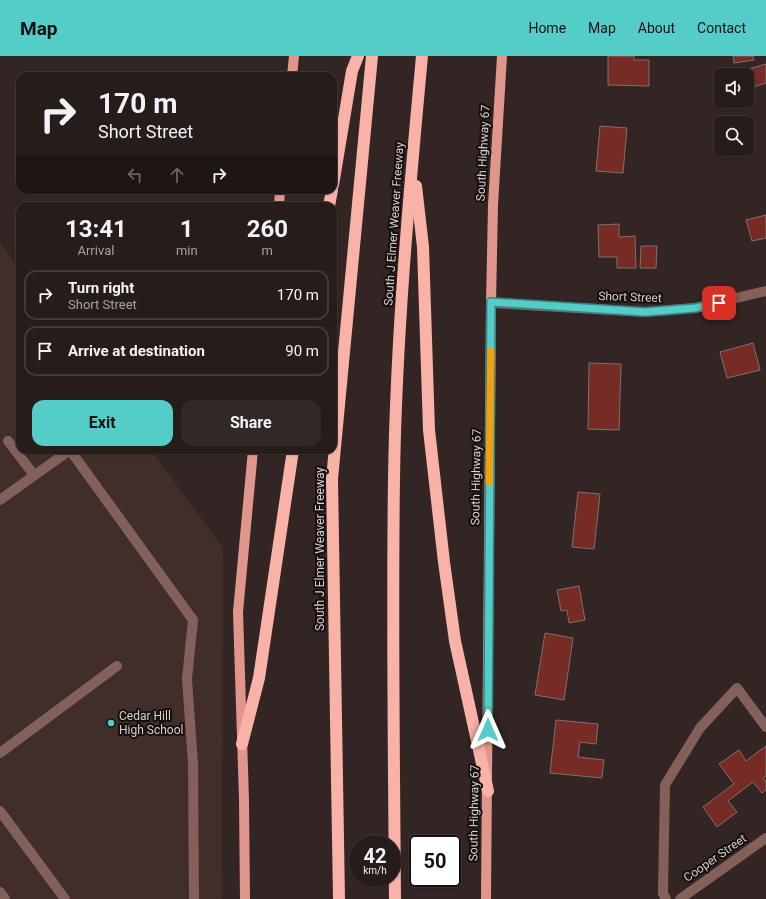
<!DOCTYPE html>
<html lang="en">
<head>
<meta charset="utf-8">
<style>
	body { margin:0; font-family:Roboto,sans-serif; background:#322927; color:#f1f3f6; height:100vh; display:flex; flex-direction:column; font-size:15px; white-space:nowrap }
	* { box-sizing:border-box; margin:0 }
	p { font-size:13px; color:#a4a1a2 }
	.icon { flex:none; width:22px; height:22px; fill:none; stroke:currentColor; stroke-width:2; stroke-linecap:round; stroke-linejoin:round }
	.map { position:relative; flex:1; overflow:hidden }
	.details { position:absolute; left:16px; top:146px; width:321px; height:252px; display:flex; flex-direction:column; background:#261c1a; border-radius:12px; box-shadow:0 1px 3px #0004,0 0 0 1px #423a39 }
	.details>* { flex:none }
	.top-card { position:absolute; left:16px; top:16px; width:321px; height:122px; border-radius:12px; box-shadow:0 1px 3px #0004,0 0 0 1px #423a39; background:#261c1a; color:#f1f3f6; overflow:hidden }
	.tools { position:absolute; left:714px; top:12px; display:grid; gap:8px }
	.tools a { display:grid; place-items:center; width:40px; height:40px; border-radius:8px; background:#261c1a; box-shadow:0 1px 3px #0004,0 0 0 1px #423a39; font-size:20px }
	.speed { position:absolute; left:349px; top:779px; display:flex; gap:8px; font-size:20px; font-weight:700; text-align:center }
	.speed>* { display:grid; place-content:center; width:52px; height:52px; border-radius:50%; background:#261c1a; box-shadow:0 1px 3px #0004,0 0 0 1px #423a39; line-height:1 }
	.speed small { font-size:10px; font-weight:400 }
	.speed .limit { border:2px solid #111; border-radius:6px; background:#fff; color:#111 }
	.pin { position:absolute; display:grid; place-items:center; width:34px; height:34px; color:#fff; margin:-17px; border-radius:8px; box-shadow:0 2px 6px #0006 }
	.me { position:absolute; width:44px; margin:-22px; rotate:0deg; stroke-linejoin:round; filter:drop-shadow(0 0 3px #0008) }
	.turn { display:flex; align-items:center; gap:14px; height:84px; padding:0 16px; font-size:18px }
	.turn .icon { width:52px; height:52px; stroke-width:2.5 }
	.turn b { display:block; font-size:28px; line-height:34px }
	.lanes { display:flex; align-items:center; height:38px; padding:0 16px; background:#0003; justify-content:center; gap:20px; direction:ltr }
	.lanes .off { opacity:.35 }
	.eta { display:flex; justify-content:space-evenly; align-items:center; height:68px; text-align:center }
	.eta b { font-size:24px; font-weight:700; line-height:28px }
	.primary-button { display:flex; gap:8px; margin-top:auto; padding:8px 16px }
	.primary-button a { flex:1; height:46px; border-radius:12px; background:#54cdc8; color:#111; font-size:16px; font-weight:700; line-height:46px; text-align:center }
	.primary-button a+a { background:#322927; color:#f1f3f6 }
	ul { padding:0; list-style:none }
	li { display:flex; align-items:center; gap:12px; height:50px; margin:0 8px 6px; padding:0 8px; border:2px solid #423a39; border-radius:12px }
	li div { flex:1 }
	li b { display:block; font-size:15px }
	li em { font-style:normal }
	header { display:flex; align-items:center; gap:24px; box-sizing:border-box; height:56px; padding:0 20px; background:#54cdc8; color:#111 }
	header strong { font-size:19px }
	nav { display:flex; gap:22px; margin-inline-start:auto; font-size:14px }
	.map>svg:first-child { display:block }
</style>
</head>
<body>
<header>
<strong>Map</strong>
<nav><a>Home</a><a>Map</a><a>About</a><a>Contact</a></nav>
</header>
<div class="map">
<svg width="766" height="843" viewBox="0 0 766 843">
	<rect width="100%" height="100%" fill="#322523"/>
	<polygon fill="#412e2b" points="0,187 20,214 20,394 151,394 223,492 222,843 0,843"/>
	<g fill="#762b25" stroke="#80706e">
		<polygon points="608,0 634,0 634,4 649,4 649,30 608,29"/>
		<polygon points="733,0 753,0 754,4 734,7"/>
		<polygon points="766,8 766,27 747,33 747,19 739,19 738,16"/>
		<polygon points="600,70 627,72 623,117 596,115"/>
		<polygon points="766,159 766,182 752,185 746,164"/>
		<polygon points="619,168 619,181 635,180 636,212 617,212 617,201 599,201 598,169"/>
		<polygon points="641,190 657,190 656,212 640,212"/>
		<polygon points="753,287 760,314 727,322 720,296"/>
		<polygon points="589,307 621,308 619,374 588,373"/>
		<polygon points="578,436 600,438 594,493 572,491"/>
		<polygon points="579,530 585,564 569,567 567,554 561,555 557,534"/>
		<polygon points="545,577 573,582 564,644 535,639"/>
		<polygon points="556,664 598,668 596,688 580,686 578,701 604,704 602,722 550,717"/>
		<polygon points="766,690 766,720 763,722 766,726 766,734 762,737 753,726 728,745 737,756 717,771 703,751 734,728 719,708 739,694 746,705"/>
	</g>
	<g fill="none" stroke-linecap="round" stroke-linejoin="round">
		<g stroke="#84605b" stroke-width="10">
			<polyline points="491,247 645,256 695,252 766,235"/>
			<polyline points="8,385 34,419"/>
			<polyline points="0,444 70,394 193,564 187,623 193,708 194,843"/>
			<polyline points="0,697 117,610"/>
			<polyline points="0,755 65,843"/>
			<polyline points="0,836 5,843"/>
			<polyline points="666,843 663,837 665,729 700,672 737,632 766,671"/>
			<polyline points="680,843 766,782"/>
		</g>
		<g stroke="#e0968c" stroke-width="10">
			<polyline points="292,20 294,0"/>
			<polyline points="279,150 280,134"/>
			<polyline points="245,843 244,744 238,556 253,394"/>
			<polyline points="486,843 491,247 493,149 502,0"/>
		</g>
		<g stroke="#f9b2a8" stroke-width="12">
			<polyline points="333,129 352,15 358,0"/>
			<polyline points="416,130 423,191 429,374 444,506 455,585 488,735"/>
			<polyline points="329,150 332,134"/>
			<polyline points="242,688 259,622 293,394"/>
			<polyline points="339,843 332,423 372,0"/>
			<path d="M395 843C394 703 392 563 394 423 396 282 409 140 422 0"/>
		</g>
	</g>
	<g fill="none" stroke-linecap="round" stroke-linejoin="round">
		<defs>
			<polyline id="route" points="488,674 491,246 645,256 695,252 719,247"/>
		</defs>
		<use href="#route" stroke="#378582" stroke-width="10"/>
		<use href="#route" stroke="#54cdc8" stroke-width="7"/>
		<polyline stroke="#f59e0b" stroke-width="7" points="489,426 491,295"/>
	</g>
	<circle fill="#54cdc8" stroke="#150f0e" stroke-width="1.5" cx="111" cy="667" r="4"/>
	<g text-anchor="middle" stroke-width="4" stroke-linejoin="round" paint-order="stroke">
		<g font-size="12" fill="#d9d0ce" stroke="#150f0e">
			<text transform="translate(483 97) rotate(-87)" y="4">South Highway 67</text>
			<text transform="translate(394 168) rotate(-86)" y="4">South J Elmer Weaver Freeway</text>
			<text transform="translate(630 241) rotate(2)" y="4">Short Street</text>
			<text transform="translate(476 421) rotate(-89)" y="4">South Highway 67</text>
			<text transform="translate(320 493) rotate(-90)" y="4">South J Elmer Weaver Freeway</text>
			<text transform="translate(474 757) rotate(-89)" y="4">South Highway 67</text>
			<text transform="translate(715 802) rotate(-35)" y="4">Cooper Street</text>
		</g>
		<g font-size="12" fill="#d9d0ce" stroke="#150f0e" text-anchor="start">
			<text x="119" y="664">Cedar Hill<tspan x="119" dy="14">High School</tspan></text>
		</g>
	</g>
</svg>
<div class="tools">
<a><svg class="icon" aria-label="sound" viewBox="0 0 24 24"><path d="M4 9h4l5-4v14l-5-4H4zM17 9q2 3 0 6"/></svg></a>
<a><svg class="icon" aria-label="search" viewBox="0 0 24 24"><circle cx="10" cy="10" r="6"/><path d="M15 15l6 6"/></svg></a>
</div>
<div class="speed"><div>42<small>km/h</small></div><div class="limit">50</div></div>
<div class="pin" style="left:719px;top:247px;background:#d93025"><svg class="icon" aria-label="arrive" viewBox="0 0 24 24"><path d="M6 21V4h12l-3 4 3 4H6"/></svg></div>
<svg class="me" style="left:488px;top:674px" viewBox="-20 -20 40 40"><path d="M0-17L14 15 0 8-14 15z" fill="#54cdc8" stroke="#fff" stroke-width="4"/></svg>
<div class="top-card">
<div class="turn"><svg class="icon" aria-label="right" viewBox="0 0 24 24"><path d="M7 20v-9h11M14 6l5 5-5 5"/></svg><div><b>170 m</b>Short Street</div></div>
<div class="lanes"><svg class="icon off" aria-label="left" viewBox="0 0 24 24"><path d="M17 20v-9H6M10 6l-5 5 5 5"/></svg><svg class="icon off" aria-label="ahead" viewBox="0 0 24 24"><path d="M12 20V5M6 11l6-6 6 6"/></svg><svg class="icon" aria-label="right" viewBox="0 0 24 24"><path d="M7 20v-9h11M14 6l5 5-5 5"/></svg></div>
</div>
<section class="details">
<div class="eta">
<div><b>13:41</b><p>Arrival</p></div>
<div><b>1</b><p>min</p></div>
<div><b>260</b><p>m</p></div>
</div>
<ul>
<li><svg class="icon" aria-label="right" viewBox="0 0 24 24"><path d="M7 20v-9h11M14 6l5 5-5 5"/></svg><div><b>Turn right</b><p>Short Street</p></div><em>170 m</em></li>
<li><svg class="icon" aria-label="arrive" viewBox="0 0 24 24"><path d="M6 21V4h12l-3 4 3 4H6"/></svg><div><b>Arrive at destination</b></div><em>90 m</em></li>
</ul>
<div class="primary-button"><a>Exit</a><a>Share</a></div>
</section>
</div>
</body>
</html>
